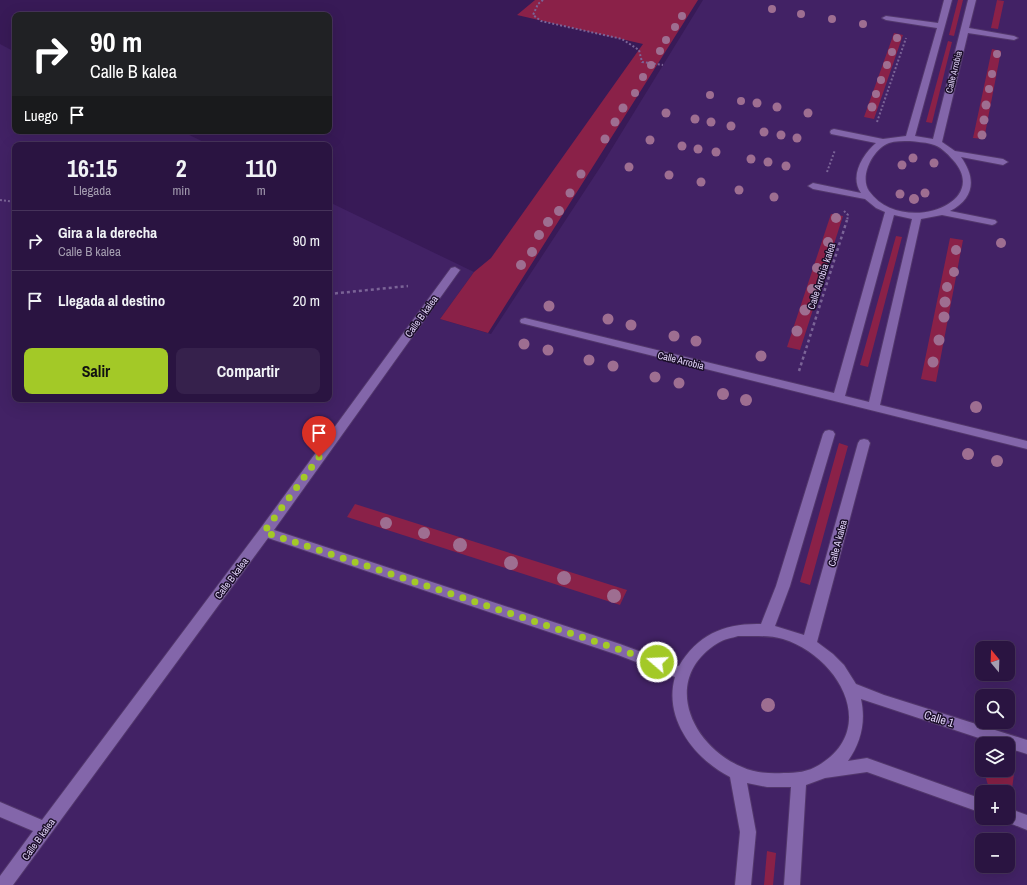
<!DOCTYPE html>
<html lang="es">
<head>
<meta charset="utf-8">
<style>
	body { margin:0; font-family:"Archivo Narrow",sans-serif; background:#36214c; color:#f1f3f6; height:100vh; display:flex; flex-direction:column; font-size:15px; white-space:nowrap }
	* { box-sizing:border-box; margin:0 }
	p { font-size:13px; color:#a59eb1 }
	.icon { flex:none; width:22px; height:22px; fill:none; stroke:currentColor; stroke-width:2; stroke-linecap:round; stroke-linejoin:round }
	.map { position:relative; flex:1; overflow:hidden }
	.drawer { position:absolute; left:12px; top:142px; width:320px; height:260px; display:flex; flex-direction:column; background:#2a1441; border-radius:8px; box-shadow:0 4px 16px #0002,0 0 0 1px #46335a }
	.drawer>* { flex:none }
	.banner { position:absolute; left:12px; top:12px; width:320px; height:122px; border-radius:8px; box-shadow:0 4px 16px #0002,0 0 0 1px #46335a; background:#202124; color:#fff; overflow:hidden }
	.needle { width:26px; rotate:341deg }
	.controls { position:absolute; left:975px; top:641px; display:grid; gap:8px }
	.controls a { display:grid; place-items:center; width:40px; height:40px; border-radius:8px; background:#2a1441; box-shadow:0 4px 16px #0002,0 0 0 1px #46335a; font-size:20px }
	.pin { position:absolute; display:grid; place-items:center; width:34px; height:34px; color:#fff; margin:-41px -17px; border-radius:50% 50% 50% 0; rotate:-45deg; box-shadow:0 0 4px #0007 }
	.pin .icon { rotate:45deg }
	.me { position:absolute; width:44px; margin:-22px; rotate:289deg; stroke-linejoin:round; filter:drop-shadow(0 0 3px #0008) }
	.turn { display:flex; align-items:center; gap:14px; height:84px; padding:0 12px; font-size:18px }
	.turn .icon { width:52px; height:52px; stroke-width:2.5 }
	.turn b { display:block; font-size:28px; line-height:34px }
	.then { display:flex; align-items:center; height:38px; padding:0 12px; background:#0003; gap:8px; font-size:15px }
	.eta { display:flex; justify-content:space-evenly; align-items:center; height:68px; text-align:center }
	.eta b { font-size:24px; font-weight:700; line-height:28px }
	.primary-button { display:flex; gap:8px; margin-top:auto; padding:8px 12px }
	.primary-button a { flex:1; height:46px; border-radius:8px; background:#a3c927; color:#111; font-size:16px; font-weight:700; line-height:46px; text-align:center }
	.primary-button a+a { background:#36214c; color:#f1f3f6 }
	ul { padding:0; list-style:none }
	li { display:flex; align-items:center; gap:12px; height:60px; padding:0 12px; border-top:1px solid #46335a }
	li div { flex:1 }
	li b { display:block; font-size:15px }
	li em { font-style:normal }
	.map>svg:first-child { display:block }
</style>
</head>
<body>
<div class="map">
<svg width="1027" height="885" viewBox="0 0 1027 885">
	<rect width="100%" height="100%" fill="#381a57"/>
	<path fill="#422265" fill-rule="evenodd" d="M703 0H1027V885H0V44L15 52V131H181L210 145H15V399H329V202L474 272 440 319 491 334 603 163ZM982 648H1008V674H982ZM982 696H1008V722H982ZM982 744H1008V770H982ZM982 792H1008V818H982ZM982 840H1008V866H982Z"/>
	<g fill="#8a2148">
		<polygon points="535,0 698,0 488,333 440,319 474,272 491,258 643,44 517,15"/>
		<polygon points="958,0 963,0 954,36 949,35"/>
		<polygon points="997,0 1004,1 998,29 991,28"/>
		<polygon points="894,33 903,35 874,119 864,117"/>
		<polygon points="948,41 952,42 932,123 926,122"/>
		<polygon points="992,49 1001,51 984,139 973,138"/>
		<polygon points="831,214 843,216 800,350 787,347"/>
		<polygon points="896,236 902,237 868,367 860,365"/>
		<polygon points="950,238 963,240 936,382 921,379"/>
		<polygon points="839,443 848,446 810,585 800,582"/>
		<polygon points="355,504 627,590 620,605 347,517"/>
		<path d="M1008 757 1016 758 1010 805 1008 803V792C987 792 989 789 984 770H1008Z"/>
		<polygon points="767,851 776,853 773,885 764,885"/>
	</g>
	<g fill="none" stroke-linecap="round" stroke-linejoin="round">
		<defs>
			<g id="minor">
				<path d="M944 0H952L915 136 933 139 968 0H976L969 28 1014 36 1018 38 1014 40 968 33 942 142 955 151 1003 159 1008 162 1003 165 961 157C976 178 975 198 950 211L995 220 997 222 995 224 992 225 942 215 921 219 880 405 1027 441V449L521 323 520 321 521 319 525 318 834 393 885 212 876 208 865 199 813 189 808 186 813 183 861 193C849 176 863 154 876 143L831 134 830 132 831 130 834 129 883 139 906 136 937 28 886 20 882 18 886 16 938 23ZM910 141C917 142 924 142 931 144 940 146 947 153 953 160 993 204 901 236 869 191 859 176 873 149 889 143 895 141 903 141 910 141ZM894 215 912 219 869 402 845 396Z"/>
				<path d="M455 267 460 270 274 530 620 644 679 666C698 634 725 623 761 624L776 586 823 434 825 431 829 430 833 431 835 434 790 586 775 626 804 635 858 443 860 440 864 439 868 440 870 443 817 642 833 654 844 665 856 684 884 695 1027 740V754L1008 748V744H997L861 699C866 722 861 742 848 761L867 758 982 799V813L867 772 825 778 806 785 800 885H784L791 787H767L747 783 756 832 751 885H735L740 832 730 777C695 759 663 719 675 677L618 655 268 538 13 885H0V876L33 831 0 817V802L42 820 260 529 451 268ZM738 636C753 636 769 635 783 639 838 656 880 728 819 765 808 772 796 773 784 773 770 774 755 773 742 767 690 745 661 678 718 643 724 639 732 638 738 636Z"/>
				<polygon points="1008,808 1027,815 1027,830 1002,820 1001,818 1008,818"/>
			</g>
		</defs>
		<use href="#minor" stroke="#52376c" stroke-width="2"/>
		<g stroke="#7b6497" stroke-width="2" stroke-dasharray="2 2" stroke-linecap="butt">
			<polyline points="543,0 538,4 533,15 541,21 622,39 639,50 642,62 663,65"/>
			<polyline points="877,122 906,38"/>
			<polyline points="827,172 835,150"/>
			<polyline points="0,200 15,202"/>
			<polyline points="844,211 848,215 847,221"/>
		</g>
		<g stroke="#7b6497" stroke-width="2.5" stroke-dasharray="3 3" stroke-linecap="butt">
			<polyline points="329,294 408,286"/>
			<polyline points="799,371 847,220"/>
		</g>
		<use href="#minor" fill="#8366aa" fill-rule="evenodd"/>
	</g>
	<g fill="#9e6e91">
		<circle cx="772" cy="9" r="4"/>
		<circle cx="801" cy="14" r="4"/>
		<circle cx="682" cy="16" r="4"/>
		<circle cx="832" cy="19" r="4"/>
		<circle cx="863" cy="24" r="4"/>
		<circle cx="675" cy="27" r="4"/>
		<circle cx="897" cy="38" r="4"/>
		<circle cx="666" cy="40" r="4"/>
		<circle cx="660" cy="51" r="4"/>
		<circle cx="892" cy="52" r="4"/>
		<circle cx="997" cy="54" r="4"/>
		<circle cx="651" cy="65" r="4"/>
		<circle cx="887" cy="65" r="4"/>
		<circle cx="992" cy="74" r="4"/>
		<circle cx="643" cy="77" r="4"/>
		<circle cx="881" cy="80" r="4"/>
		<circle cx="989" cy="89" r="4"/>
		<circle cx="635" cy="93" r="4"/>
		<circle cx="876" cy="94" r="4"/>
		<circle cx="710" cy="95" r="4"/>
		<circle cx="741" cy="101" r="4"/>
		<circle cx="757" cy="103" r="4.5"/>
		<circle cx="986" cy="105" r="4.5"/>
		<circle cx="777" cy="107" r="4.5"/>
		<circle cx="872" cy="107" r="4.5"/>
		<circle cx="623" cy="108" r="4.5"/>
		<circle cx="666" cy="113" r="4.5"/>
		<circle cx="808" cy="113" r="4.5"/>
		<circle cx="695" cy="119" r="4.5"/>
		<circle cx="984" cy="120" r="4.5"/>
		<circle cx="615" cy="122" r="4.5"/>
		<circle cx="711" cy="122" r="4.5"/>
		<circle cx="731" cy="126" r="4.5"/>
		<circle cx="764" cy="132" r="4.5"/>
		<circle cx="781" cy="135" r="4.5"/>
		<circle cx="982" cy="135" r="4.5"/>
		<circle cx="797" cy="138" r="4.5"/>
		<circle cx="605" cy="139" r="4.5"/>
		<circle cx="650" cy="140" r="4.5"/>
		<circle cx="682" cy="146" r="4.5"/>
		<circle cx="698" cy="149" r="4.5"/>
		<circle cx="716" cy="152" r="4.5"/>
		<circle cx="913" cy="158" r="4.5"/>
		<circle cx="751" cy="159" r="4.5"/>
		<circle cx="768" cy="162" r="4.5"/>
		<circle cx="934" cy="163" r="4.5"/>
		<circle cx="902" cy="165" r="4.5"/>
		<circle cx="786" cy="166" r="4.5"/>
		<circle cx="629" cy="167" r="4.5"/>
		<circle cx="581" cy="174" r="4.5"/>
		<circle cx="669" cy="175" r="4.5"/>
		<circle cx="701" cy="182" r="4.5"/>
		<circle cx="739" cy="190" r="4.5"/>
		<circle cx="570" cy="193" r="4.5"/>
		<circle cx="925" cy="193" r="4.5"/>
		<circle cx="900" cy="194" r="4.5"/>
		<circle cx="774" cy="197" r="4.5"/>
		<circle cx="914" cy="199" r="5"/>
		<circle cx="559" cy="211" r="5"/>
		<circle cx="836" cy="218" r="5"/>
		<circle cx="548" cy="222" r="5"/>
		<circle cx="539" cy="235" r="5"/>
		<circle cx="828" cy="242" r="5"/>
		<circle cx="1001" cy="243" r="5"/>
		<circle cx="956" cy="250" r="5"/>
		<circle cx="532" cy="252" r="5"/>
		<circle cx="521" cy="265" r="5"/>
		<circle cx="817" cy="268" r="5"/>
		<circle cx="954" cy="272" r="5"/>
		<circle cx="947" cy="287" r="5"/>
		<circle cx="812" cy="289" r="5"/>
		<circle cx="945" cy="302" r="5.5"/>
		<circle cx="549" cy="306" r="5.5"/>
		<circle cx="805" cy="310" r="5.5"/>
		<circle cx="944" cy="317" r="5.5"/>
		<circle cx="608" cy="319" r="5.5"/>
		<circle cx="631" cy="325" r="5.5"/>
		<circle cx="797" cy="331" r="5.5"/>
		<circle cx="674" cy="336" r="5.5"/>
		<circle cx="939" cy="340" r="5.5"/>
		<circle cx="696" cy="341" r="5.5"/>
		<circle cx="524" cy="344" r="5.5"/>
		<circle cx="548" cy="350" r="5.5"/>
		<circle cx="761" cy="356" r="5.5"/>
		<circle cx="589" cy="360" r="5.5"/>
		<circle cx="933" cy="362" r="5.5"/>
		<circle cx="613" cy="366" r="5.5"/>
		<circle cx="655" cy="377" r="5.5"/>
		<circle cx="679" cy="383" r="5.5"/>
		<circle cx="723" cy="394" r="6"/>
		<circle cx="746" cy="400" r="6"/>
		<circle cx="976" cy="407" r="6"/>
		<circle cx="968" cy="454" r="6"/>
		<circle cx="997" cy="461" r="6"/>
		<circle cx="386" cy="523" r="6"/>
		<circle cx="424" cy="533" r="6"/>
		<circle cx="460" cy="545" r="7"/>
		<circle cx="511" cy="563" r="7"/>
		<circle cx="564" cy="578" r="7"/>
		<circle cx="614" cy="596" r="7"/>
		<circle cx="768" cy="705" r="7"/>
	</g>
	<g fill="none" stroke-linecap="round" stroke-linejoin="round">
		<polyline stroke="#a3c927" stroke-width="7" stroke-dasharray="0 12.6" points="319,457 264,532 657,662"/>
	</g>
	<g text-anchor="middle" stroke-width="3" stroke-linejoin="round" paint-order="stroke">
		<g font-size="9" fill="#e1d3f8" stroke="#1a0e28">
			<text transform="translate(954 72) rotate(-76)" y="3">Calle Arrobia</text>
		</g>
		<g font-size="10" fill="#e1d3f8" stroke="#1a0e28">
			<text transform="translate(821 276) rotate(-72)" y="4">Calle Arrobia kalea</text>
			<text transform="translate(421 316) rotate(-54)" y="4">Calle B kalea</text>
			<text transform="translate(681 360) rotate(14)" y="4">Calle Arrobia</text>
			<text transform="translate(837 543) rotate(-75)" y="4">Calle A kalea</text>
			<text transform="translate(231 578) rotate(-53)" y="4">Calle B kalea</text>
			<text transform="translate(38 839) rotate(-54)" y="4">Calle B kalea</text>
		</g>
		<g font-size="12" fill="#e1d3f8" stroke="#1a0e28">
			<text transform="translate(939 719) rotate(17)" y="4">Calle 1</text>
		</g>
	</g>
</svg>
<div class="controls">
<a><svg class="needle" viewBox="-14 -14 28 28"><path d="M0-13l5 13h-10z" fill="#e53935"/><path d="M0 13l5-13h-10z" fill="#a59eb1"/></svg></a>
<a><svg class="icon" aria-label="search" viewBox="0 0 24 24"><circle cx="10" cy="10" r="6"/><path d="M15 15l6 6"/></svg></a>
<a><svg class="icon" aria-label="layers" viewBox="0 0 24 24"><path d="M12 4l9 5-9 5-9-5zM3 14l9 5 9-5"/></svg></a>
<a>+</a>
<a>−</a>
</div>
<div class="pin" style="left:319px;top:457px;background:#d93025"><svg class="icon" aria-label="arrive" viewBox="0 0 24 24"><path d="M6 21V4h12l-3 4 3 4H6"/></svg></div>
<svg class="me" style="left:657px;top:662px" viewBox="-20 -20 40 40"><circle r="17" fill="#a3c927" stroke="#fff" stroke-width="3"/><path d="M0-11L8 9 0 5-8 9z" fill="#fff"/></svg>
<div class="banner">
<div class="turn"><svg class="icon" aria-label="right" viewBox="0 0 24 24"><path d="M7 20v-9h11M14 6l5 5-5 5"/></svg><div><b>90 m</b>Calle B kalea</div></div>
<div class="then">Luego<svg class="icon" aria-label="arrive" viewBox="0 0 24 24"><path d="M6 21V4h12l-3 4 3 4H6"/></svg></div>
</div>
<section class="drawer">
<div class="eta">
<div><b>16:15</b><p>Llegada</p></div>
<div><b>2</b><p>min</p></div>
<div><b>110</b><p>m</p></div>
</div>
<ul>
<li><svg class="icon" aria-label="right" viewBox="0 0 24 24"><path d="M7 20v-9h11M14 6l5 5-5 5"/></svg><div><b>Gira a la derecha</b><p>Calle B kalea</p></div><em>90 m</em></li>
<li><svg class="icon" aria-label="arrive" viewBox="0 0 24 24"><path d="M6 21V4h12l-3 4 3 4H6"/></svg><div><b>Llegada al destino</b></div><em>20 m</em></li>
</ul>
<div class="primary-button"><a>Salir</a><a>Compartir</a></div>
</section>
</div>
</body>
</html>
